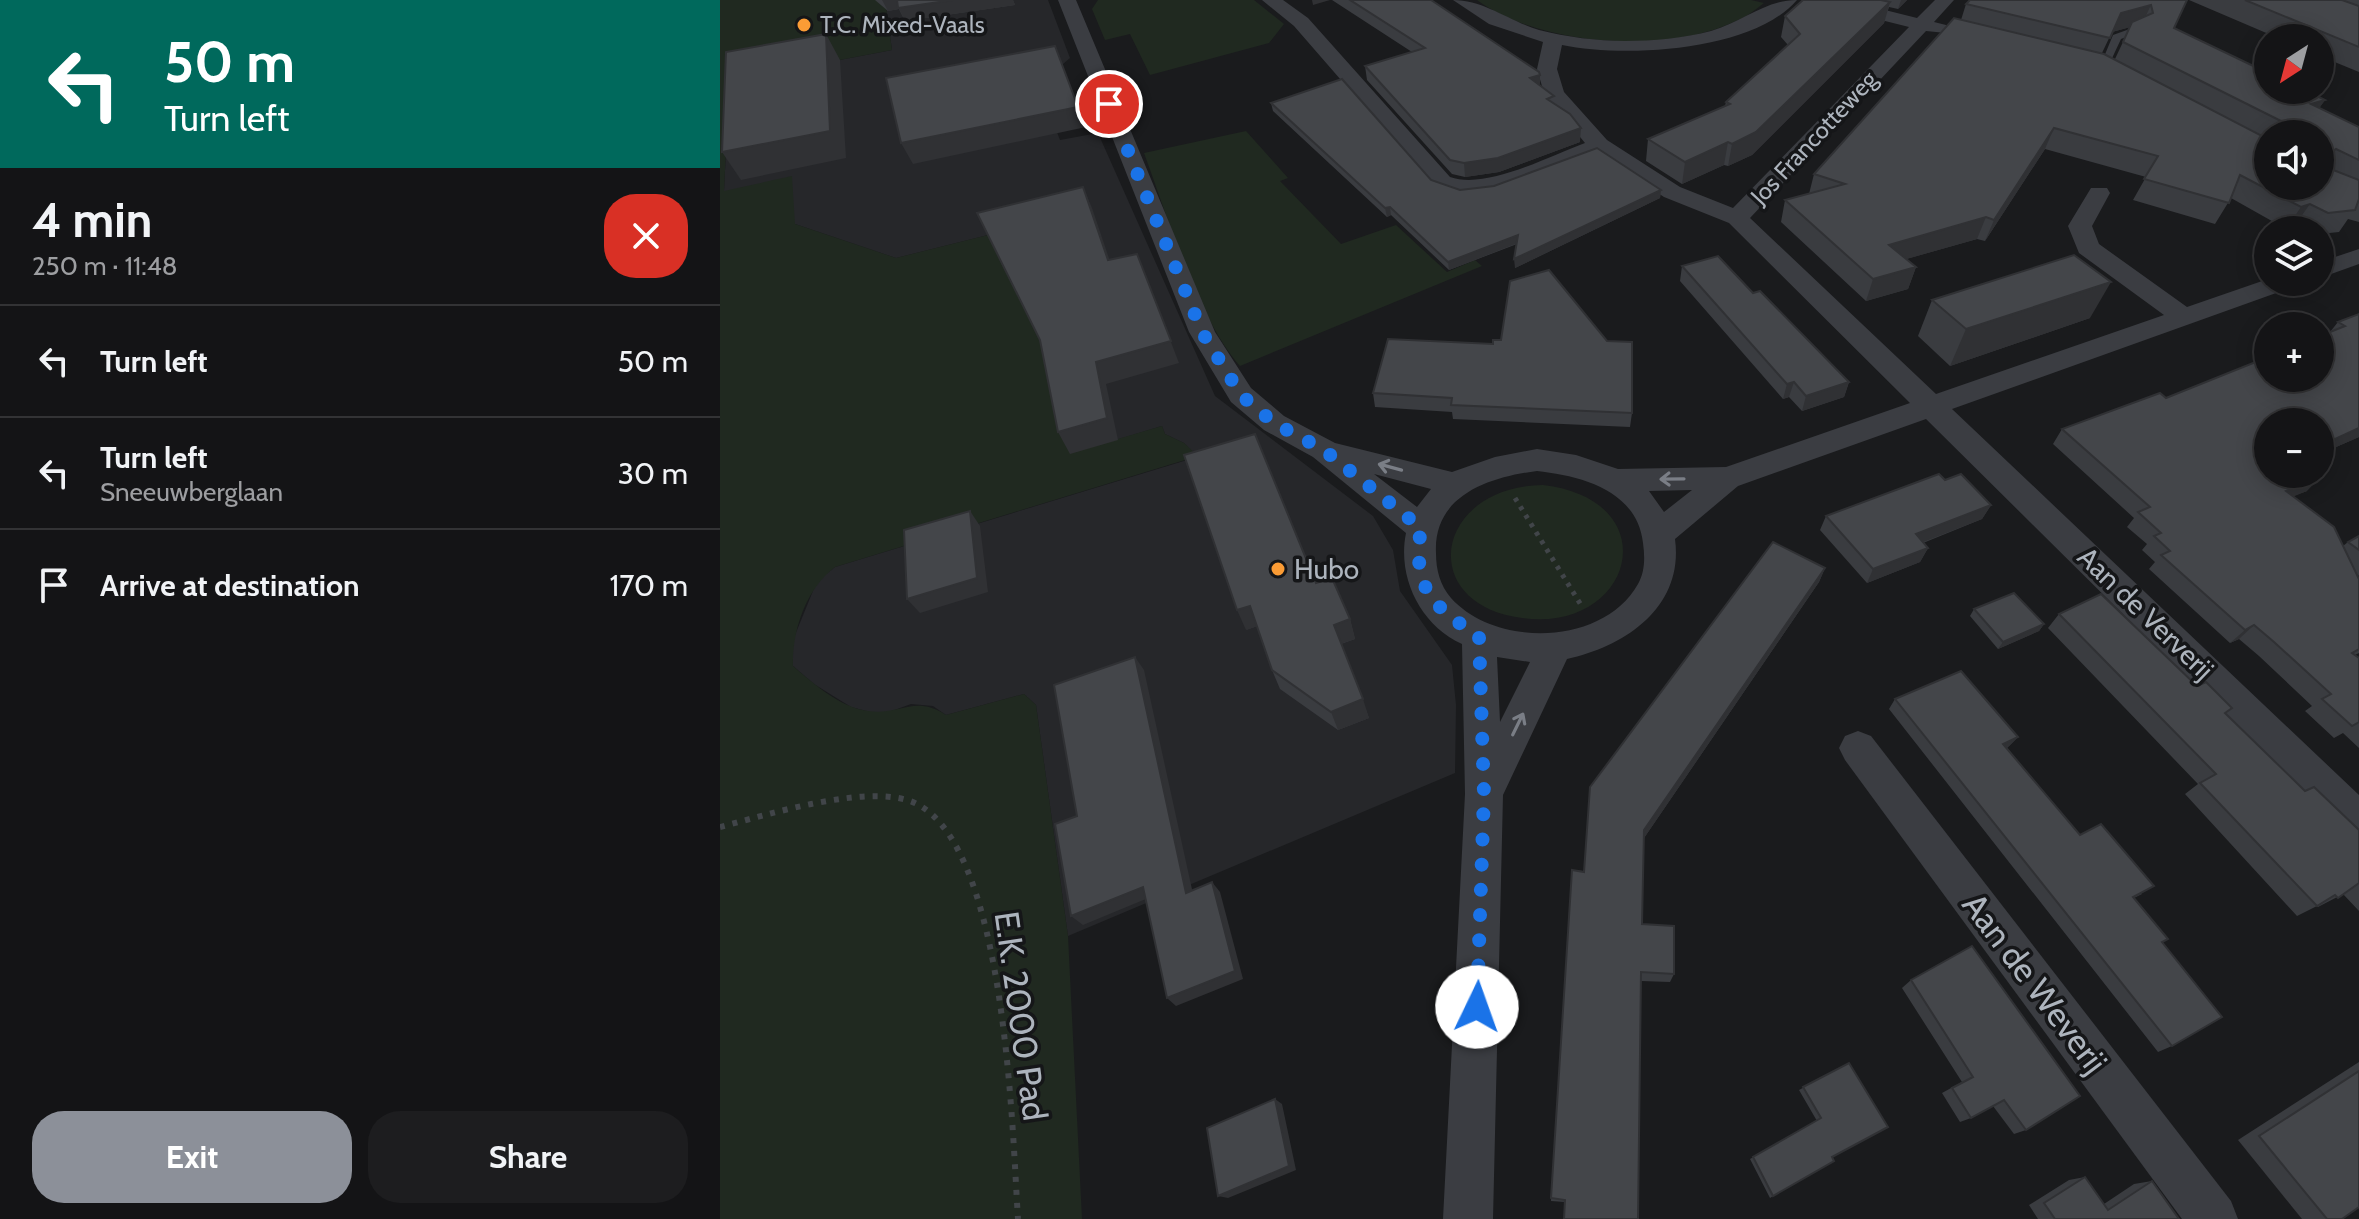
<!DOCTYPE html>
<html lang="en">
<head>
<meta charset="utf-8">
<style>
	body { margin:0; font-family:Cabin,sans-serif; background:#1d1d1f; color:#f1f3f6; height:100vh; display:flex; flex-direction:column; font-size:30px; white-space:nowrap }
	* { box-sizing:border-box; margin:0 }
	p { font-size:26px; color:#9d9ea1 }
	.icon { flex:none; width:44px; height:44px; fill:none; stroke:currentColor; stroke-width:2; stroke-linecap:round; stroke-linejoin:round }
	.map { position:relative; flex:1; overflow:hidden }
	.drawer { display:flex; flex-direction:column; background:#141416; width:720px }
	.drawer>* { flex:none }
	.hud { background:#00695c; color:#fff; overflow:hidden }
	.needle { width:52px; rotate:216deg }
	.tools { position:absolute; left:1534px; top:24px; display:grid; gap:16px }
	.tools a { display:grid; place-items:center; width:80px; height:80px; border-radius:50%; background:#141416; box-shadow:0 4px 20px #0003,0 0 0 2px #333335; font-size:40px }
	.pin { position:absolute; display:grid; place-items:center; width:68px; height:68px; color:#fff; margin:-34px; border:4px solid #fff; border-radius:50%; box-shadow:0 2px 8px #0007 }
	.me { position:absolute; width:88px; margin:-44px; rotate:3deg; stroke-linejoin:round; filter:drop-shadow(0 0 6px #0008) }
	.turn { display:flex; align-items:center; gap:28px; height:168px; padding:0 32px; font-size:36px }
	.turn .icon { width:104px; height:104px; stroke-width:2.5 }
	.turn b { display:block; font-size:56px; line-height:68px }
	.round { display:grid; place-items:center; flex:none; width:84px; height:84px; border-radius:32px; background:#1d1d1f }
	.overview { display:flex; align-items:center; justify-content:space-between; height:136px; padding:0 32px }
	h1 { font-size:48px; font-weight:800; line-height:60px }
	.action { display:flex; gap:16px; margin-top:auto; padding:16px 32px }
	.action a { flex:1; height:92px; border-radius:32px; background:#8c9099; color:#fff; font-size:32px; font-weight:800; line-height:92px; text-align:center }
	.action a+a { background:#1d1d1f; color:#f1f3f6 }
	ul { padding:0; list-style:none }
	li { display:flex; align-items:center; gap:24px; height:112px; padding:0 32px; border-top:2px solid #333335 }
	li div { flex:1 }
	li b { display:block; font-size:30px }
	li em { font-style:normal }
	main { display:flex; flex:1; min-height:0 }
	.map>svg:first-child { display:block }
</style>
</head>
<body>
<main>
<section class="drawer">
<div class="hud">
<div class="turn"><svg class="icon" aria-label="left" viewBox="0 0 24 24"><path d="M17 20v-9H6M10 6l-5 5 5 5"/></svg><div><b>50 m</b>Turn left</div></div>
</div>
<div class="overview"><div><h1>4 min</h1><p>250 m · 11:48</p></div><a class="round" style="background:#d93025;color:#fff"><svg class="icon" aria-label="close" viewBox="0 0 24 24"><path d="M6 6l12 12M18 6L6 18"/></svg></a></div>
<ul>
<li><svg class="icon" aria-label="left" viewBox="0 0 24 24"><path d="M17 20v-9H6M10 6l-5 5 5 5"/></svg><div><b>Turn left</b></div><em>50 m</em></li>
<li><svg class="icon" aria-label="left" viewBox="0 0 24 24"><path d="M17 20v-9H6M10 6l-5 5 5 5"/></svg><div><b>Turn left</b><p>Sneeuwberglaan</p></div><em>30 m</em></li>
<li><svg class="icon" aria-label="arrive" viewBox="0 0 24 24"><path d="M6 21V4h12l-3 4 3 4H6"/></svg><div><b>Arrive at destination</b></div><em>170 m</em></li>
</ul>
<div class="action"><a>Exit</a><a>Share</a></div>
</section>
<div class="map">
<svg width="1639" height="1219" viewBox="0 0 1639 1219">
	<rect width="100%" height="100%" fill="#1a1b1d"/>
	<polygon fill="#26272a" points="165,0 328,0 350,58 343,64 313,70 340,140 378,133 495,396 653,516 673,550 680,591 732,665 736,705 735,773 348,936 316,705 304,694 226,715 213,706 191,704 169,712 150,712 131,707 94,684 73,666 73,640 97,581 115,567 477,457 464,443 445,434 442,426 350,454 331,362 268,235 176,258 75,224 4,191 9,88 25,78 172,50"/>
	<g fill="#202920">
		<path d="M0 0H165L172 50 25 78 9 88 4 191 72 176 75 224 176 258 268 235 331 362 350 453 442 426 445 434 464 443 478 456 115 567C86 589 72 630 73 666 94 684 119 707 148 711 180 716 194 694 226 715L304 694 316 705 348 936 362 1219H0Z"/>
		<polygon points="378,0 534,0 564,24 549,43 430,75 410,34 385,40 372,9"/>
		<path d="M757 0H1031L1044 3C1036 9 1028 16 1018 20 948 55 820 46 757 0Z"/>
		<path d="M526 131 568 178 560 181 621 244 676 225 727 272 755 260 762 266 520 366C478 319 447 215 424 153Z"/>
		<path d="M823 485C949 500 914 633 802 618 696 605 713 487 823 485Z"/>
	</g>
	<g fill="none" stroke-linecap="round" stroke-linejoin="round">
		<polyline stroke="#414549" stroke-width="5" stroke-dasharray="4 6" stroke-linecap="butt" points="795,498 861,605"/>
		<path stroke="#414549" stroke-width="6" stroke-dasharray="5 8" stroke-linecap="butt" d="M0 827C47 815 153 781 197 804 286 850 292 1127 298 1219"/>
		<polygon fill="#3b3d42" fill-rule="evenodd" points="1418,26 1421,27 1421,31 1401,39 1387,69 1379,69 1393,35"/>
		<g fill="#3b3d42" fill-rule="evenodd">
			<path d="M338 0H356L495 332 531 388 564 416 615 443 732 472 775 457 817 449 856 455 898 469 1006 467 1190 403 1009 223 944 197 877 153 773 192 742 196 714 187 574 26 542 0H563L588 18 730 177C767 190 829 156 865 143L824 93 817 69 823 42 769 24 733 0C764 0 789 21 819 30 847 37 877 41 905 41 933 41 964 38 991 31 1023 22 1045 0 1077 0 1032 52 904 58 842 45L837 69 844 92 887 140 960 187 1013 208 1189 27 1097 4 1094 0H1125L1197 18 1215 0H1234L1214 22 1226 25 1228 29 1226 33 1206 31 1030 218 1216 394 1444 315 1359 253 1348 226 1371 188H1387L1390 193 1372 226 1379 244 1467 307 1548 279V282H1577L1573 287 1232 409 1639 795V840L1625 834 1206 419 1018 486 955 539C964 606 907 646 847 659L783 795 773 1219H723L745 794 742 644C700 625 677 577 686 533L593 457 544 430 511 402 469 332ZM817 471C861 476 917 490 923 543 925 557 925 572 918 584 883 646 776 648 731 598 720 585 716 570 716 553 713 495 770 477 817 471ZM654 474 711 489 697 507ZM972 490 944 512 929 491ZM777 657 810 662 780 722Z"/>
			<polygon points="1639,249 1639,264 1600,278 1600,262"/>
			<polygon points="1138,731 1151,736 1511,1201 1518,1219 1462,1219 1125,760 1119,748 1125,736"/>
		</g>
	</g>
	<g fill="#3a3c40" fill-rule="evenodd">
		<polygon points="155,0 293,0 295,5 185,21 179,9 168,11"/>
		<polygon points="612,0 711,0 820,85 834,104 860,142 779,172 745,177 732,174 647,80 645,66 692,52"/>
		<polygon points="1083,0 1187,0 1178,9 1169,7 1164,23 1032,155 1008,166 1004,165 962,184 926,161 928,139 1005,106 1006,102 1068,45 1061,37 1065,16"/>
		<path d="M1467 0 1454 28 1605 100 1599 108 1639 127V222L1628 219 1619 232 1600 234V230H1584L1575 225 1566 229 1511 198 1495 224 1413 200 1426 177 1325 149 1265 241 1257 239 1186 259 1196 267 1188 289 1146 301 1061 222 1065 200 1089 194 1094 174 1241 20 1246 4ZM1410 27 1395 59 1382 53 1392 32ZM1548 134H1600L1548 186Z"/>
		<polygon points="1469,0 1639,0 1639,72 1600,56 1600,38 1558,38"/>
		<polygon points="551,103 711,180 740,190 941,190 940,198 795,268 797,244 729,270 671,215 667,217 553,111"/>
		<polygon points="962,266 1033,293 1129,382 1124,397 1082,411 1069,397 1063,399 960,281"/>
		<polygon points="1212,300 1370,318 1230,366 1198,336"/>
		<polygon points="1639,314 1639,437 1600,454 1600,422 1548,422 1587,491 1573,496 1623,546 1628,542 1639,536 1639,576 1636,573 1639,579 1639,653 1635,655 1639,658 1639,748 1623,733 1614,738 1585,711 1592,706 1539,656 1519,639 1510,643 1429,569 1435,562 1422,550 1427,544 1407,527 1414,518 1333,444 1342,429 1446,398 1610,332 1618,322"/>
		<polygon points="668,339 912,413 910,427 733,419 732,412 655,407 653,393"/>
		<polygon points="1225,480 1271,505 1262,519 1203,543 1208,548 1200,562 1147,583 1100,530 1106,516"/>
		<polygon points="1105,568 1099,582 924,838 922,924 954,974 950,982 921,981 918,1219 844,1219 845,1202 831,1201 852,870 864,871"/>
		<polygon points="596,583 630,619 635,639 621,644 649,718 618,730 560,689 552,670 537,626 526,630"/>
		<polygon points="1254,609 1324,624 1319,631 1278,649 1250,616"/>
		<polygon points="1339,614 1506,714 1585,791 1639,830 1639,911 1623,894 1598,907 1597,906 1577,916 1465,794 1478,784 1328,628"/>
		<polygon points="1175,699 1298,737 1287,748 1360,835 1422,894 1414,898 1442,942 1452,1046 1438,1052 1169,709"/>
		<polygon points="1252,946 1306,1130 1294,1134 1273,1106 1251,1118 1240,1122 1222,1093 1242,1082 1182,988 1191,980"/>
		<polygon points="1639,1062 1639,1207 1622,1219 1582,1219 1518,1140"/>
		<polygon points="1129,1063 1112,1157 1050,1198 1030,1159 1097,1121 1079,1090"/>
		<polygon points="1365,1177 1384,1204 1414,1184 1432,1181 1459,1219 1318,1219 1309,1205 1349,1180"/>
	</g>
	<g fill="#303134">
		<polygon points="162,0 293,0 295,5 185,21 179,9 168,11"/>
		<polygon points="592,0 610,0 593,5"/>
		<polygon points="1181,0 1187,0 1178,9"/>
		<polygon points="1170,2 1164,23 1032,155 1008,166 1012,144"/>
		<polygon points="1431,5 1422,24 1392,32 1401,13"/>
		<polygon points="106,34 120,60 126,158 21,180 2,152"/>
		<polygon points="335,46 366,127 193,164 181,143"/>
		<polygon points="820,75 820,89 810,78"/>
		<polygon points="1605,100 1591,120 1591,104"/>
		<polygon points="861,128 860,142 779,172 745,177 744,163"/>
		<polygon points="1334,128 1325,149 1265,241 1274,220"/>
		<polygon points="1008,142 1004,165 962,184 965,162"/>
		<polygon points="363,187 372,208 397,282 388,260"/>
		<polygon points="941,190 940,198 795,268 794,259"/>
		<polygon points="1590,204 1575,225 1566,229 1581,207"/>
		<polygon points="670,207 671,215 667,217 665,208"/>
		<polygon points="1266,217 1257,239 1162,266 1169,245"/>
		<polygon points="798,235 798,243 729,270 728,262"/>
		<polygon points="417,254 459,363 386,384 398,440 350,454 338,432 376,362"/>
		<polygon points="1196,267 1188,289 1146,301 1153,279"/>
		<polygon points="1391,282 1370,318 1230,366 1246,329"/>
		<polygon points="1074,382 1069,397 1063,399 1067,384"/>
		<polygon points="1129,382 1124,397 1082,411 1086,396"/>
		<polygon points="1639,428 1639,437 1600,454 1600,446"/>
		<polygon points="1601,476 1587,491 1552,505 1566,491"/>
		<polygon points="1271,505 1262,519 1188,548 1196,534"/>
		<polygon points="250,511 260,526 268,592 200,613 187,599"/>
		<polygon points="1208,548 1200,562 1147,583 1153,569"/>
		<polygon points="1105,568 1099,582 922,841 924,830"/>
		<polygon points="530,606 538,626 526,630 517,610"/>
		<polygon points="630,619 635,639 620,644 614,625"/>
		<polygon points="1324,624 1319,631 1278,649 1283,642"/>
		<polygon points="1534,625 1519,639 1510,643 1525,630"/>
		<polygon points="415,657 424,670 475,903 466,893"/>
		<polygon points="643,699 649,718 618,730 611,712"/>
		<polygon points="1298,737 1289,746 1275,753 1283,744"/>
		<polygon points="492,882 500,892 523,979 456,1006 447,998"/>
		<polygon points="423,887 433,896 363,925 351,916"/>
		<polygon points="555,1099 562,1104 576,1170 508,1198 498,1196"/>
	</g>
	<g fill="#44464a" stroke="#303134" stroke-width="2">
		<polygon points="177,0 233,0 178,8"/>
		<polygon points="630,0 711,0 819,72 820,75 810,78 834,96 827,99 850,114 861,128 778,158 744,163 730,160 645,66 705,48"/>
		<polygon points="1083,0 1161,0 1170,2 1036,132 1012,144 1008,142 965,162 928,139 1010,104 1006,102 1080,34 1065,16"/>
		<polygon points="1250,0 1467,0 1454,28 1548,73 1548,90 1585,90 1605,100 1591,104 1639,127 1639,160 1616,149 1612,152 1612,162 1606,163 1608,168 1639,180 1639,199 1635,210 1608,213 1590,204 1581,207 1520,175 1509,203 1424,179 1438,156 1334,128 1274,220 1266,217 1169,245 1196,267 1153,279 1065,200 1125,184 1094,174 1234,18 1384,54 1548,139 1548,186 1600,186 1600,134 1564,134 1563,122 1403,42 1412,22 1433,13 1431,5 1401,13 1390,38 1246,4"/>
		<polygon points="1525,0 1622,0 1639,6 1639,47"/>
		<polygon points="106,34 110,131 2,152 6,52"/>
		<polygon points="335,46 358,107 181,143 166,78"/>
		<polygon points="622,79 711,180 740,190 774,186 877,148 941,190 794,259 798,235 728,262 670,207 665,208 551,103"/>
		<polygon points="363,187 388,260 417,254 451,341 376,362 387,418 338,432 320,340 257,213"/>
		<polygon points="1354,255 1391,282 1246,329 1212,300"/>
		<polygon points="998,256 1033,293 1040,291 1129,382 1086,396 1074,382 1067,384 962,266"/>
		<polygon points="829,270 887,341 912,342 912,413 731,405 732,398 653,393 668,339 773,344 773,340 781,340 790,281"/>
		<polygon points="1639,314 1639,428 1600,446 1600,422 1548,422 1548,474 1598,474 1601,476 1566,491 1614,527 1639,579 1639,649 1632,653 1639,658 1639,722 1632,726 1602,699 1611,694 1554,642 1534,625 1525,630 1441,555 1450,551 1434,536 1441,533 1418,512 1430,507 1342,429 1440,393 1446,398 1548,357 1548,378 1600,378 1600,336 1625,326 1618,322"/>
		<polygon points="535,434 596,583 612,578 630,619 614,625 643,699 611,712 552,670 530,606 517,610 464,455"/>
		<polygon points="1219,474 1225,480 1241,474 1271,505 1196,534 1208,548 1153,569 1106,516"/>
		<polygon points="250,511 257,578 187,599 184,530"/>
		<polygon points="1639,536 1639,550 1628,542"/>
		<polygon points="1053,542 1105,568 924,830 922,924 954,926 954,974 921,972 918,1219 844,1219 845,1200 831,1198 852,870 864,872 870,787"/>
		<polygon points="1294,593 1324,624 1283,642 1254,609"/>
		<polygon points="1381,594 1477,686 1486,682 1512,708 1505,713 1585,791 1594,787 1639,830 1639,883 1618,898 1615,895 1597,906 1480,783 1496,774 1339,614"/>
		<polygon points="415,657 466,893 492,882 515,971 447,998 423,887 351,916 335,824 357,816 334,685"/>
		<polygon points="1241,671 1298,737 1283,744 1360,835 1381,824 1434,886 1413,897 1448,939 1442,942 1502,1017 1452,1046 1175,699"/>
		<polygon points="1252,946 1360,1096 1306,1130 1284,1100 1251,1118 1232,1088 1253,1077 1191,980"/>
		<polygon points="1129,1063 1168,1127 1112,1157 1114,1161 1053,1196 1033,1157 1101,1118 1083,1087"/>
		<polygon points="1639,1071 1639,1207 1622,1219 1607,1219 1539,1136"/>
		<polygon points="555,1099 569,1166 498,1196 487,1128"/>
		<polygon points="1365,1177 1388,1210 1432,1181 1459,1219 1335,1219 1324,1203"/>
	</g>
	<defs><path id="oneway-shaft" d="M-6 0H5M1.5-3L5.5 0L1.5 3" fill="none" stroke-width="1.6" stroke-linecap="round" stroke-linejoin="round" transform="scale(2)"/></defs>
	<g stroke="#7a7e86">
		<use href="#oneway-shaft" transform="translate(670 467) rotate(-165)"/>
		<use href="#oneway-shaft" transform="translate(952 479) rotate(179)"/>
		<use href="#oneway-shaft" transform="translate(798 724) rotate(-64)"/>
	</g>
	<g fill="none" stroke-linecap="round" stroke-linejoin="round">
		<path stroke="#1a73e8" stroke-width="14" stroke-dasharray="0 25.2" d="M389 104 482 332 521 395 554 423 604 450 701 528C692 587 711 606 759 636L764 794 757 1007"/>
	</g>
	<g fill="#fb9c35" stroke="#151618" stroke-width="3">
		<circle cx="84" cy="25" r="8"/>
		<circle cx="558" cy="569" r="8"/>
	</g>
	<g text-anchor="middle" stroke-width="7" stroke-linejoin="round" paint-order="stroke">
		<g font-size="24" fill="#adb4bd" stroke="#151618" text-anchor="start">
			<text x="100" y="33">T.C. Mixed-Vaals</text>
		</g>
		<g font-size="24" fill="#adb4bd" stroke="#151618">
			<text transform="translate(1094 138) rotate(-47)" y="8">Jos Francotteweg</text>
		</g>
		<g font-size="28" fill="#adb4bd" stroke="#151618" text-anchor="start">
			<text x="574" y="579">Hubo</text>
		</g>
		<g font-size="28" fill="#adb4bd" stroke="#151618">
			<text transform="translate(1426 613) rotate(44)" y="10">Aan de Ververij</text>
		</g>
		<g font-size="34" fill="#adb4bd" stroke="#151618">
			<text transform="translate(1315 983) rotate(53)" y="12">Aan de Weverij</text>
			<text transform="translate(301 1016) rotate(82)" y="12">E.K. 2000 Pad</text>
		</g>
	</g>
</svg>
<div class="tools">
<a><svg class="needle" viewBox="-14 -14 28 28"><path d="M0-13l5 13h-10z" fill="#e53935"/><path d="M0 13l5-13h-10z" fill="#9d9ea1"/></svg></a>
<a><svg class="icon" aria-label="sound" viewBox="0 0 24 24"><path d="M4 9h4l5-4v14l-5-4H4zM17 9q2 3 0 6"/></svg></a>
<a><svg class="icon" aria-label="layers" viewBox="0 0 24 24"><path d="M12 4l9 5-9 5-9-5zM3 14l9 5 9-5"/></svg></a>
<a>+</a>
<a>−</a>
</div>
<div class="pin" style="left:389px;top:104px;background:#d93025"><svg class="icon" aria-label="arrive" viewBox="0 0 24 24"><path d="M6 21V4h12l-3 4 3 4H6"/></svg></div>
<svg class="me" style="left:757px;top:1007px" viewBox="-20 -20 40 40"><circle r="19" fill="#fff"/><path d="M0-13L10 11 0 6-10 11z" fill="#1a73e8"/></svg>
</div>
</main>
</body>
</html>
